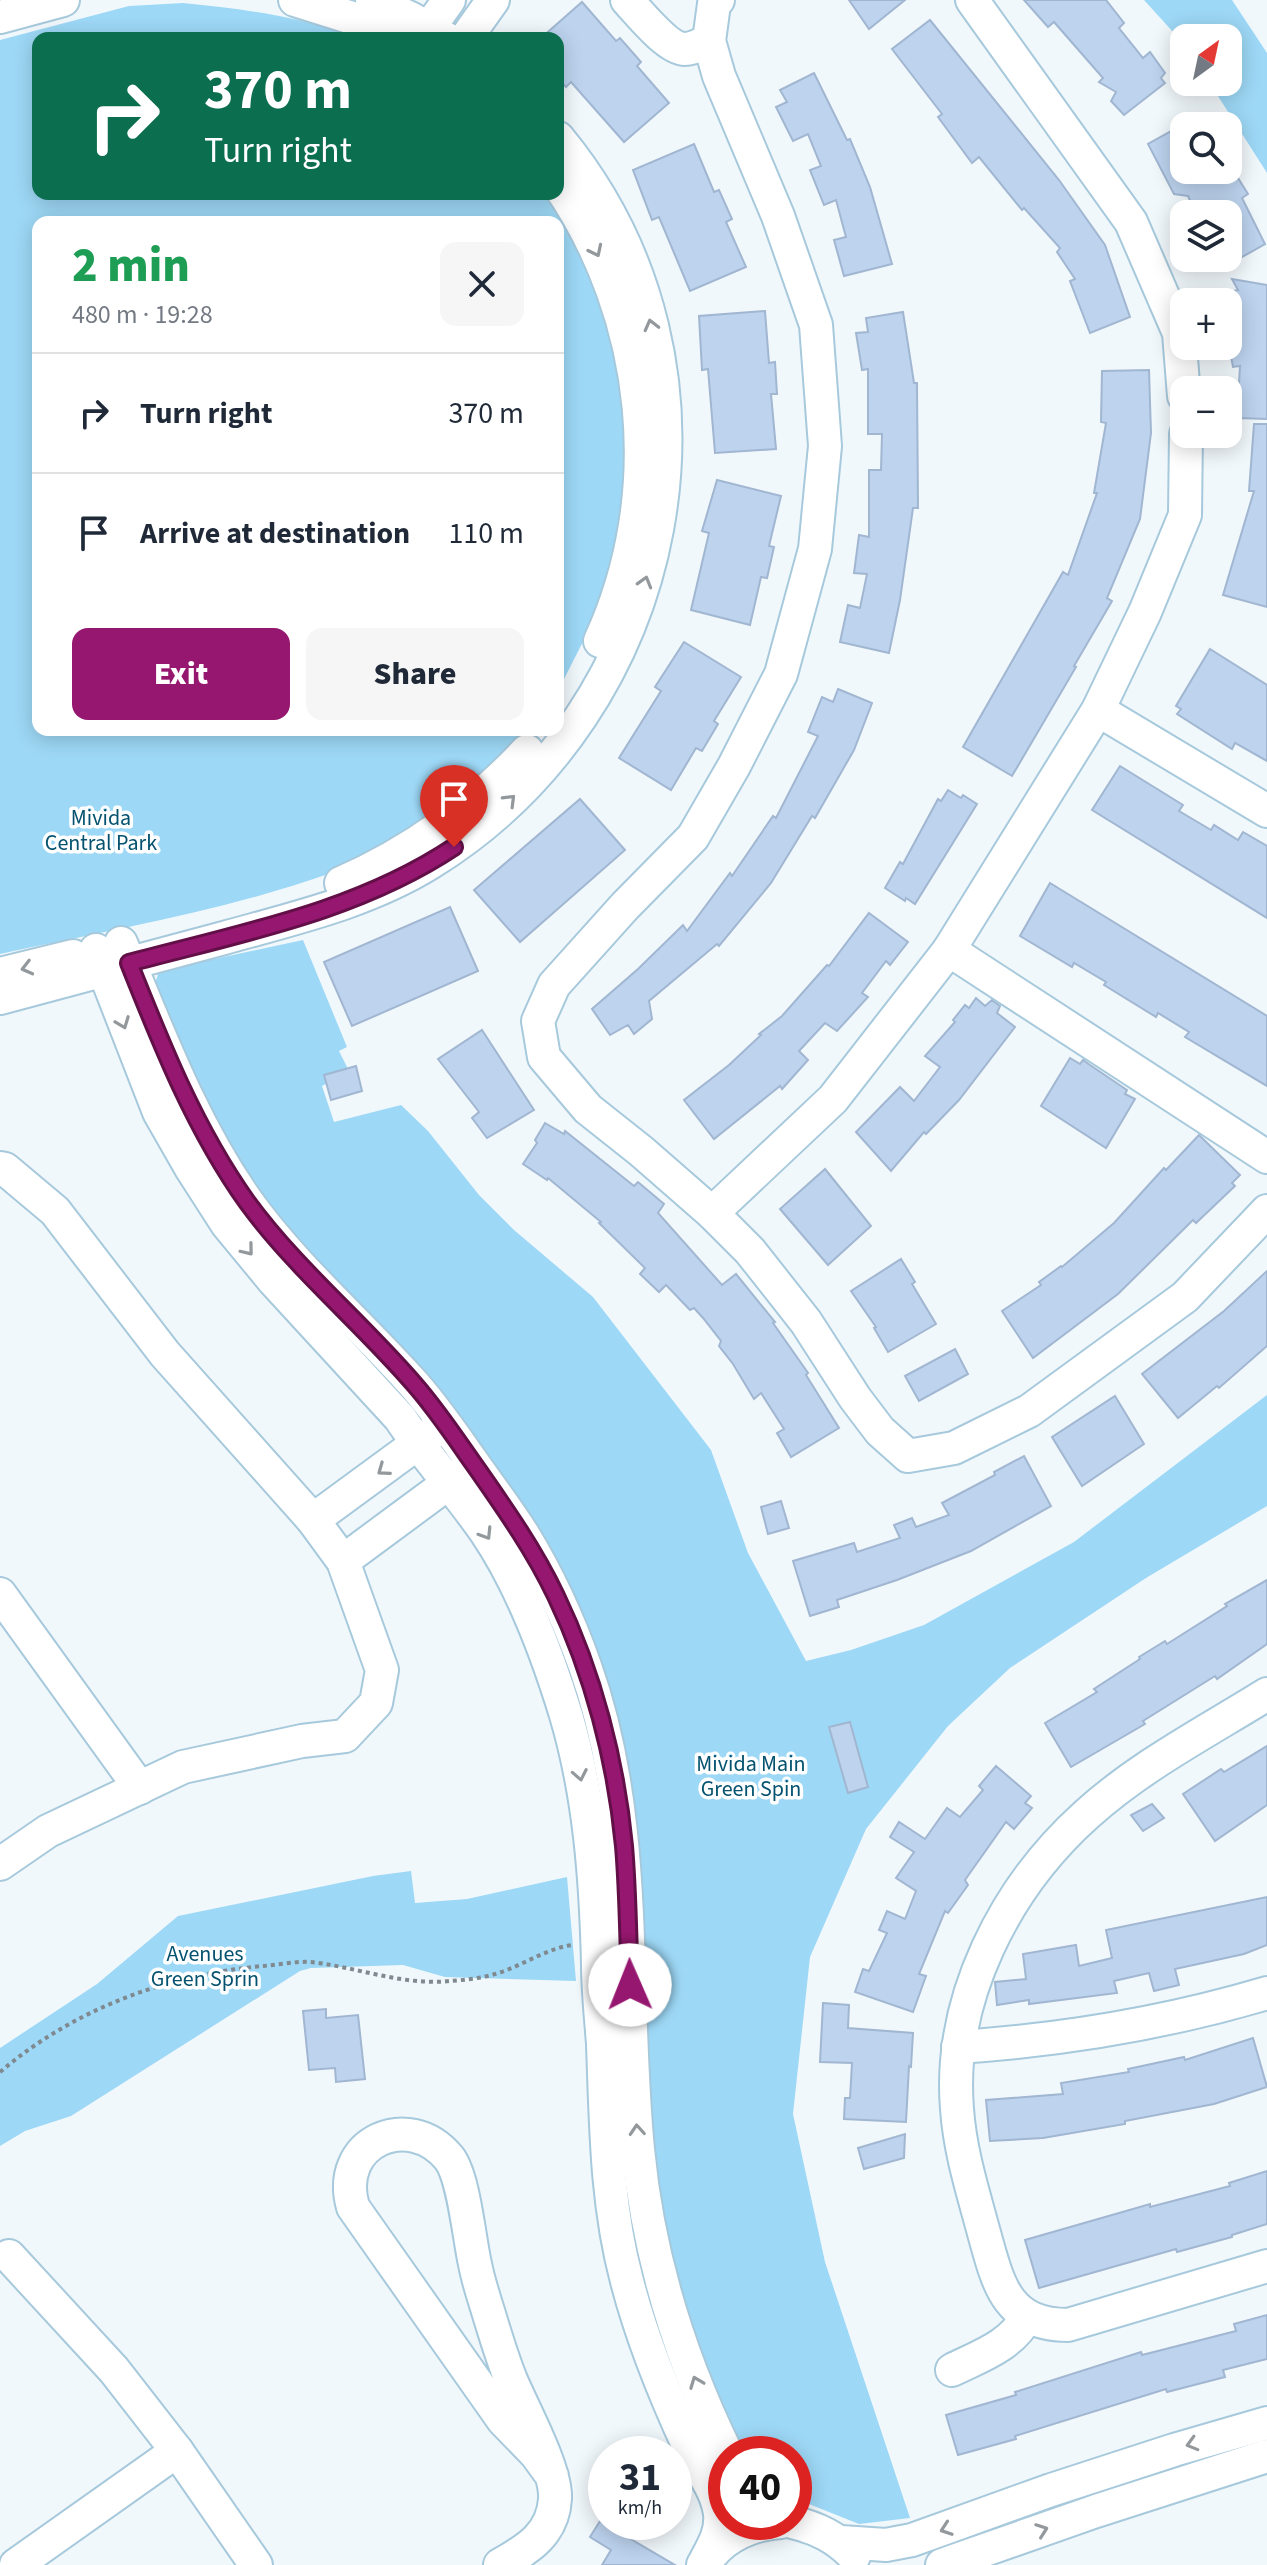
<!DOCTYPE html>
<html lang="en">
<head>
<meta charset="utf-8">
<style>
	body { margin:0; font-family:"Source Sans 3",sans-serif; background:#f6f6f7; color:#1f2937; height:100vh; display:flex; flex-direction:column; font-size:30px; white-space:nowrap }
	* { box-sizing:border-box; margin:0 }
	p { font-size:26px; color:#747a83 }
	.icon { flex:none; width:44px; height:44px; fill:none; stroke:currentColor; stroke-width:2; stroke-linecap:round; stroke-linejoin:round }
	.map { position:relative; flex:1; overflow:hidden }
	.details { position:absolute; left:32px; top:216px; width:532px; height:520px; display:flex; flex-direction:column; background:#fff; border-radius:16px; box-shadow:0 4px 20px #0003 }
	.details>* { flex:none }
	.banner { position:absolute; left:32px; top:32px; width:532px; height:168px; border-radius:16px; box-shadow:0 4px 20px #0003; background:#0b6e4f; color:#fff; overflow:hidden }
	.needle { width:52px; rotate:33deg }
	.controls { position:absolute; left:1170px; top:24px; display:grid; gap:16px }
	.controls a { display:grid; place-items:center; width:72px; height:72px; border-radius:16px; background:#fff; box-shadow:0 4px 20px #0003; font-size:40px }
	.speed { position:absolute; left:588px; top:2436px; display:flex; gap:16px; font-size:40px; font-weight:700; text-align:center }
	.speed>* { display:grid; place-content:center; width:104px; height:104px; border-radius:50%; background:#fff; box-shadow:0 4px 20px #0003; line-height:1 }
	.speed small { font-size:20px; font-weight:400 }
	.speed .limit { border:12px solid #d22; background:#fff; color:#111 }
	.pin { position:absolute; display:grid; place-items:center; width:68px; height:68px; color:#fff; margin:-82px -34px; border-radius:50% 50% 50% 0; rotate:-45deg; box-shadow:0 0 8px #0007 }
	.pin .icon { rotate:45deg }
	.me { position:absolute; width:88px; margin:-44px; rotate:359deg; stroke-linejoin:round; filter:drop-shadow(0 0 6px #0008) }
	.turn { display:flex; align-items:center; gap:28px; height:168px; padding:0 40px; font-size:36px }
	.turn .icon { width:104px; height:104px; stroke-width:2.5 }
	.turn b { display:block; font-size:56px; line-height:68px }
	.round { display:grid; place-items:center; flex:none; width:84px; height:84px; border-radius:16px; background:#f6f6f7 }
	.head { display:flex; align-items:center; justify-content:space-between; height:136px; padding:0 40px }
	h1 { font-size:48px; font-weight:800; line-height:60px; color:#1e9e55 }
	.action { display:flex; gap:16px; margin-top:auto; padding:16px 40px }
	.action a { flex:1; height:92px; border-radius:16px; background:#96176f; color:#fff; font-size:32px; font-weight:800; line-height:92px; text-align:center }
	.action a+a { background:#f6f6f7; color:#1f2937 }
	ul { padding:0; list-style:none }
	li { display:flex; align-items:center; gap:24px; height:120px; padding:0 40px; border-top:2px solid #e0e1e3 }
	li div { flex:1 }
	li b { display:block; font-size:30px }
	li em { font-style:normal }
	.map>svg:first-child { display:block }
</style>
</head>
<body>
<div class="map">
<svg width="1267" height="2565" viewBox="0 0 1267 2565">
	<rect width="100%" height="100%" fill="#f1f8fc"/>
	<g fill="#9dd8f6">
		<polygon points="1144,0 1232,0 1267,53 1267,173 1209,82 1228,82 1228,38 1184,38 1184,44"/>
		<path d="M183 3C247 9 300 17 361 38H38V194H553L614 327 626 397 629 471 616 548 597 614 558 691V222H38V730H526C484 781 430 817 374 849 360 857 346 868 331 873 224 911 111 930 0 954V40L129 6Z"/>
		<polygon points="303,940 347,1047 339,1051 349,1071 322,1086 334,1122 401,1105 428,1131 479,1195 514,1230 593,1297 711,1450 748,1553 806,1661 851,1650 924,1625 1074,1542 1267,1395 1267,1506 1146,1578 1010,1668 948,1726 866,1829 810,1957 793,2114 825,2262 910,2518 859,2524 794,2498 794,2454 747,2454 743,2447 709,2374 674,2291 641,2114 633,1824 519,1502 457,1413 303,1245 257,1187 195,1085 153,990 159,971"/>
		<polygon points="411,1871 415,1903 467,1899 567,1877 576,1981 445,1977 403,1965 311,1968 300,1971 71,2116 25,2131 0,2146 0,2048 97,1984 178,1916 373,1876"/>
	</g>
	<g fill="#bdd3ee" stroke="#a1b6d1" stroke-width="2">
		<polygon points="849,0 905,0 869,29"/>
		<polygon points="1024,0 1106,0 1124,23 1119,28 1143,58 1150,52 1165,73 1161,78 1165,83 1124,115 1111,101 1116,92 1099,82 1103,78 1054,22 1048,27"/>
		<polygon points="582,2 616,41 620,38 641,62 637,66 669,103 624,142 571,82 566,87 558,78 558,38 541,38"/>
		<polygon points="930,20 1059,180 1105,245 1130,317 1090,333 1070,281 1075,279 1057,252 1060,248 1024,208 1022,210 979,157 972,163 938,117 942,114 892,49"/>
		<polygon points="814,73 847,140 850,139 870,187 892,264 844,276 834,240 846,237 836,200 824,205 810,170 821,166 808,134 793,141 776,107 787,102 780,90"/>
		<polygon points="1184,124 1184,170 1194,170 1200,180 1219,170 1233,170 1248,194 1242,198 1265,244 1228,265 1228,214 1196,214 1188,196 1174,194 1148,144"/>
		<polygon points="694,144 714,192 719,190 732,219 726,222 746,267 690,291 659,217 652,220 633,170"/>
		<polygon points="1232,279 1267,285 1267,419 1237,418 1240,366 1233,367 1228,341 1228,292 1238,290"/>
		<polygon points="765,311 769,363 775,362 777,394 771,394 776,449 715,453 708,369 702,370 699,316"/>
		<polygon points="903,312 914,383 917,383 918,508 913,508 900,600 889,653 840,642 848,605 860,608 867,574 854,573 859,535 869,537 869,470 881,470 882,434 868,434 868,369 862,370 856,333 868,332 866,318"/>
		<polygon points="1149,370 1151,433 1140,519 1107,598 1112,601 1074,666 1076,667 1012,776 963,747 1063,572 1068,575 1097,493 1094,493 1106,423 1101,422 1102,371"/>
		<polygon points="1254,424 1267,424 1267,607 1223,595 1254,491 1249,491"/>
		<polygon points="717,480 781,496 769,546 774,547 767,578 761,577 750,625 691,610 709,533 702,531"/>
		<polygon points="684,642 741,677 714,721 718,724 702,751 696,748 671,790 619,758 661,691 655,687"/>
		<polygon points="1210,649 1267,685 1267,761 1235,743 1232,749 1177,714 1181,709 1176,706"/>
		<polygon points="838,689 872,703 854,750 815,818 812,816 771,883 719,946 717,944 649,1001 652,1019 634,1034 628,1025 610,1035 592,1009 638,969 683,925 687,931 730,873 732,876 773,816 776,818 818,736 808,732 822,697 833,702"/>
		<polygon points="1120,766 1183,805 1179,811 1211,830 1214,825 1238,840 1243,832 1267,846 1267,918 1092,810"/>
		<polygon points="948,790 961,798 963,795 977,804 915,904 906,898 905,901 885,888 900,862 903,864 938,799 941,801"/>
		<polygon points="580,799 625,850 520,942 474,890"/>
		<polygon points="1050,883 1267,1016 1267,1086 1185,1037 1189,1032 1158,1013 1156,1017 1104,985 1106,982 1074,963 1072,967 1020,936"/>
		<polygon points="450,907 478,971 352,1026 324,962"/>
		<polygon points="869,913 908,942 890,965 886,961 862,993 868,997 837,1031 825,1023 799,1051 808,1060 782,1089 780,1086 714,1139 684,1100 729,1065 761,1035 759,1034 782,1016 827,965 829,966"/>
		<polygon points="976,998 985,1006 992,1000 1000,1006 997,1013 1015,1027 959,1100 926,1134 924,1132 891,1171 856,1132 900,1087 914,1101 940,1067 925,1056 955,1022 953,1020 965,1005 969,1008"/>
		<polygon points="482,1030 534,1110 487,1138 472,1118 479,1112 438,1059"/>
		<polygon points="1070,1058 1080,1064 1083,1060 1090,1065 1127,1090 1125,1094 1135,1099 1106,1148 1041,1106"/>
		<polygon points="356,1066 362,1091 331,1100 324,1075"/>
		<polygon points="545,1123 564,1134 565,1131 634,1186 638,1182 664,1204 658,1213 722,1285 736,1274 775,1322 773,1323 808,1373 806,1375 839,1428 791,1457 777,1433 784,1429 761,1393 754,1399 733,1364 719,1346 721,1341 703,1318 694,1308 690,1310 666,1285 659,1292 640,1274 645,1268 599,1223 601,1222 548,1178 547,1180 523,1164 537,1143 535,1140"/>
		<polygon points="1199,1135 1240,1175 1232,1183 1235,1186 1196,1223 1193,1220 1118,1294 1033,1358 1002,1311 1041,1285 1039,1282 1061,1266 1062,1267 1114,1223 1164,1168 1166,1170"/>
		<polygon points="825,1169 871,1226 828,1265 780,1209"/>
		<polygon points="901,1259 915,1282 912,1284 936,1324 888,1352 874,1328 876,1327 851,1291"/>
		<polygon points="1267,1271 1267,1346 1219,1388 1217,1386 1178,1418 1142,1374 1224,1311"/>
		<polygon points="955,1349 968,1374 919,1401 905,1376"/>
		<polygon points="1115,1396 1144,1444 1082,1486 1052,1437"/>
		<polygon points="1024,1456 1051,1506 971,1551 897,1580 837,1600 839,1607 810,1616 793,1561 854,1543 857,1552 900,1538 894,1525 912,1518 916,1527 949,1515 942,1503 995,1475 994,1472"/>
		<polygon points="781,1501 789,1528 768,1534 761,1507"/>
		<polygon points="1267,1580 1267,1644 1217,1679 1215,1676 1143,1721 1145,1724 1071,1767 1045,1723 1097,1692 1094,1689 1140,1659 1139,1657 1165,1641 1167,1644 1227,1606 1225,1604"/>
		<polygon points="850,1722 868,1787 848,1793 829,1727"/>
		<polygon points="1267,1746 1267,1805 1215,1841 1183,1794 1221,1769 1224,1772"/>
		<polygon points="996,1766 1031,1796 1025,1803 1032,1808 1014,1829 1006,1822 965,1880 968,1885 948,1913 945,1911 919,1974 926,1976 913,2012 855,1992 863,1969 869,1971 887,1933 879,1930 887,1911 905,1919 916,1891 896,1878 914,1852 890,1837 899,1822 925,1839 947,1808 960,1817 983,1790 979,1786"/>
		<polygon points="1152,1804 1164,1818 1143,1831 1131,1815"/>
		<polygon points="1267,1897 1267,1945 1244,1954 1175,1969 1179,1985 1154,1991 1149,1973 1114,1981 1117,1993 1029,2004 1029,2000 997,2005 995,1982 1026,1979 1023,1954 1076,1945 1079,1966 1112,1958 1106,1930"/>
		<polygon points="823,2003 849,2005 848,2028 913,2033 911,2067 909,2066 906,2122 844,2119 845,2098 850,2098 852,2063 820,2062"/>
		<polygon points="326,2009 326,2018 358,2015 365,2079 336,2082 335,2068 309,2070 303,2011"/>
		<polygon points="1253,2038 1267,2087 1214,2104 1125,2121 1125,2124 1043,2138 990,2141 986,2100 1063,2094 1061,2083 1129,2072 1128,2069 1184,2057 1185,2060"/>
		<polygon points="905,2134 904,2158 864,2169 858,2148"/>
		<polygon points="1267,2171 1267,2224 1232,2235 1232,2237 1177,2252 1176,2249 1039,2288 1025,2240 1150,2204 1150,2207 1230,2186 1229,2183"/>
		<polygon points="1267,2315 1267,2359 1223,2370 1225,2377 1167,2392 1166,2389 1015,2436 1016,2439 958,2455 946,2415 1016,2395 1015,2392 1141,2352 1142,2355 1236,2331 1234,2324"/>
		<polygon points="600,2521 675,2565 602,2565 611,2550 590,2537"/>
	</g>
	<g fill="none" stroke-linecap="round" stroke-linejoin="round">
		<defs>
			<g id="minor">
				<polyline points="295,0 349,17 398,38"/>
				<polyline points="372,0 410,18 445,38"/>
				<path d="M627 0C639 13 668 49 685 49 693 49 702 44 709 41"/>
				<polyline points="718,0 714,4 709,41 719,76 778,216 816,325 825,446 815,549 781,674 734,766 693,837 625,906 554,985 538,1021 544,1057 588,1109 641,1151 712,1213 750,1251 806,1322 855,1398 880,1431 908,1456 954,1448 1029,1411 1185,1297 1267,1211"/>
				<polyline points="972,0 1131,222 1179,333 1184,396"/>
				<polyline points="0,17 63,0"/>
				<polyline points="429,28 449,0"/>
				<polyline points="466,38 493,0"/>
				<path d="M558 184C649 317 668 493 600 641"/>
				<polyline points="1098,710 1267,811"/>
				<path d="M341 883C410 853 476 806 527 751"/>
				<path d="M121 943C158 1031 191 1121 246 1200 293 1266 356 1320 410 1380 433 1405 452 1433 471 1460 489 1486 508 1510 524 1536 549 1577 569 1621 585 1666 641 1822 622 1987 638 2149 648 2255 680 2358 727 2454"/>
				<path d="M96 950 159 1112 191 1168 227 1224 274 1281 400 1418C426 1457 458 1492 485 1531 522 1585 547 1653 566 1715 590 1796 596 1881 598 1964 598 1991 601 2017 603 2044 606 2124 606 2203 627 2281 642 2339 664 2393 689 2447 699 2469 717 2489 720 2514 722 2533 712 2548 703 2565"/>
				<polyline points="949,950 1267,1157"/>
				<polyline points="0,974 73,956"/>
				<path d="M0 998C75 978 149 958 224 938 295 918 367 902 430 863 677 710 746 366 558 138"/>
				<polyline points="0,1168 5,1169 55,1211 165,1354 313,1520 343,1561 382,1670 376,1703 345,1736 302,1741 183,1767 48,1831 0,1864"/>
				<polyline points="712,1213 833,1099 949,950 1098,710 1145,612 1185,515 1186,434"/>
				<polyline points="313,1520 433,1432"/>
				<polyline points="343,1561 466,1470"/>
				<polyline points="0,1594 140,1788"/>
				<path d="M1267 1694C1206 1732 1140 1766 1086 1815 1005 1888 948 1999 957 2109 960 2152 973 2192 984 2233 998 2283 1006 2325 1068 2325L1267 2266"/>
				<path d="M958 2047C1063 2040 1166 2023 1267 1993"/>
				<polyline points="9,2256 114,2370 177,2451 256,2565"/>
				<path d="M952 2370C980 2356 1012 2346 1027 2316"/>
				<path d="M792 2522C817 2528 836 2537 854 2556"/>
				<polyline points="841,2542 886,2545 912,2540 1051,2490 1174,2450 1267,2423"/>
				<path d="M708 2559C725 2535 753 2524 781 2522"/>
				<polyline points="16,2565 177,2451"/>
				<path d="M500 2565C528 2549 553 2534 555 2499 557 2470 523 2409 511 2380 502 2358 495 2334 488 2311 483 2295 478 2280 475 2264 469 2238 464 2177 449 2158 409 2109 334 2142 353 2207L503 2420 536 2454 552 2476"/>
				<polyline points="942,2565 1096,2511 1267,2456"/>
			</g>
		</defs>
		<use href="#minor" stroke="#a7c9dc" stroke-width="36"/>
		<path stroke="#7f898f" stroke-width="4" stroke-dasharray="4 4" stroke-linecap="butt" d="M0 2072C74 2009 166 1975 262 1966 278 1965 295 1961 311 1962 356 1967 404 1986 450 1981 465 1980 484 1978 498 1973 524 1965 545 1949 572 1945"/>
		<use href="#minor" stroke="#fff" stroke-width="32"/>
	</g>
	<defs><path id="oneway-chevron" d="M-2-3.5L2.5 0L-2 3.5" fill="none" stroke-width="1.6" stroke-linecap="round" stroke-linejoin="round" transform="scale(2)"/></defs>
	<g stroke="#92989b">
		<use href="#oneway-chevron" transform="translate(596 251) rotate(64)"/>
		<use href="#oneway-chevron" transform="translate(651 325) rotate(-104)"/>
		<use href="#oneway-chevron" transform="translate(645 582) rotate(-74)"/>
		<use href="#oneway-chevron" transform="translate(510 800) rotate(-45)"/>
		<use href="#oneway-chevron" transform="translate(27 968) rotate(166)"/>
		<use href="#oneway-chevron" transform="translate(123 1023) rotate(69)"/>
		<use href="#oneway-chevron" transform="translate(248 1250) rotate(51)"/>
		<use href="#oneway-chevron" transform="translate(383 1470) rotate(144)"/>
		<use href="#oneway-chevron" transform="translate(486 1534) rotate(58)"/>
		<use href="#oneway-chevron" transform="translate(580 1775) rotate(79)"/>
		<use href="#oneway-chevron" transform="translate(637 2130) rotate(-94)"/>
		<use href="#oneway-chevron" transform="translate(696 2382) rotate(-111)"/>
		<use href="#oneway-chevron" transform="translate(1192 2444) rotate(164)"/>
		<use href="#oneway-chevron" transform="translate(946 2529) rotate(161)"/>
		<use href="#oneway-chevron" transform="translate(1042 2530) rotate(-20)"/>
	</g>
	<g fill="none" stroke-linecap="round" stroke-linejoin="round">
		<defs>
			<path id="route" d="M454 847C356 912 241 933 129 963 162 1046 195 1129 247 1202 296 1269 361 1322 415 1385 436 1409 454 1436 473 1463 503 1506 533 1548 556 1596 593 1673 616 1761 624 1846 628 1892 628 1939 630 1985"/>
		</defs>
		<use href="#route" stroke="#620f48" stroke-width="20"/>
		<use href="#route" stroke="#96176f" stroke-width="14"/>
	</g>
	<g text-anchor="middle" stroke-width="7" stroke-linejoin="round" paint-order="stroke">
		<g font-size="22" fill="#04526f" stroke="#fff">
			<text x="101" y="825">Mivida<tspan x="101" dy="25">Central Park</tspan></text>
			<text x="751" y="1771">Mivida Main<tspan x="751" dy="25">Green Spin</tspan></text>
			<text x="205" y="1961">Avenues<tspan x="205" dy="25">Green Sprin</tspan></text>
		</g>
	</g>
</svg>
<div class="controls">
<a><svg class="needle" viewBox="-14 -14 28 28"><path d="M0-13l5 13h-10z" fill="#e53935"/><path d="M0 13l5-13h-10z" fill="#747a83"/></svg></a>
<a><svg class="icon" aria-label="search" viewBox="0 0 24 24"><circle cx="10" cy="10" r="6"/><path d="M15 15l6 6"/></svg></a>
<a><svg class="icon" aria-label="layers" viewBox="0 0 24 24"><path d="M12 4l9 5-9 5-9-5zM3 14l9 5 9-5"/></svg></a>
<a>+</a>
<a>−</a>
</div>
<div class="speed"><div>31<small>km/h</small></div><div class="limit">40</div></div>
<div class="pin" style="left:454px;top:847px;background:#d93025"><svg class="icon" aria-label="arrive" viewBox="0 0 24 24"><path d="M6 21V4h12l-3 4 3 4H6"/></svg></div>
<svg class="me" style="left:630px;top:1985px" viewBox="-20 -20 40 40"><circle r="19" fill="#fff"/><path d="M0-13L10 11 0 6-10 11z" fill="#96176f"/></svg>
<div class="banner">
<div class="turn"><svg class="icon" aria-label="right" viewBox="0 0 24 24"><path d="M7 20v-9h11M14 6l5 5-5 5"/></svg><div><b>370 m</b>Turn right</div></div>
</div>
<section class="details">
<div class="head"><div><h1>2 min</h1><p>480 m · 19:28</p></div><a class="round"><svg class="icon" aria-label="close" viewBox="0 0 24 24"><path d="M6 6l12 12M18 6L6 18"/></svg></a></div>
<ul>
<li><svg class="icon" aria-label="right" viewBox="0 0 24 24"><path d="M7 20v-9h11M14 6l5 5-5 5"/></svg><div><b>Turn right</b></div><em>370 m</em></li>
<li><svg class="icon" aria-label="arrive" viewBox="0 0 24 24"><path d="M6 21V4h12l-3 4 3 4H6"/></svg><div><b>Arrive at destination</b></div><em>110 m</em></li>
</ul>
<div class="action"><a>Exit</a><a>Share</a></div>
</section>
</div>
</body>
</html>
